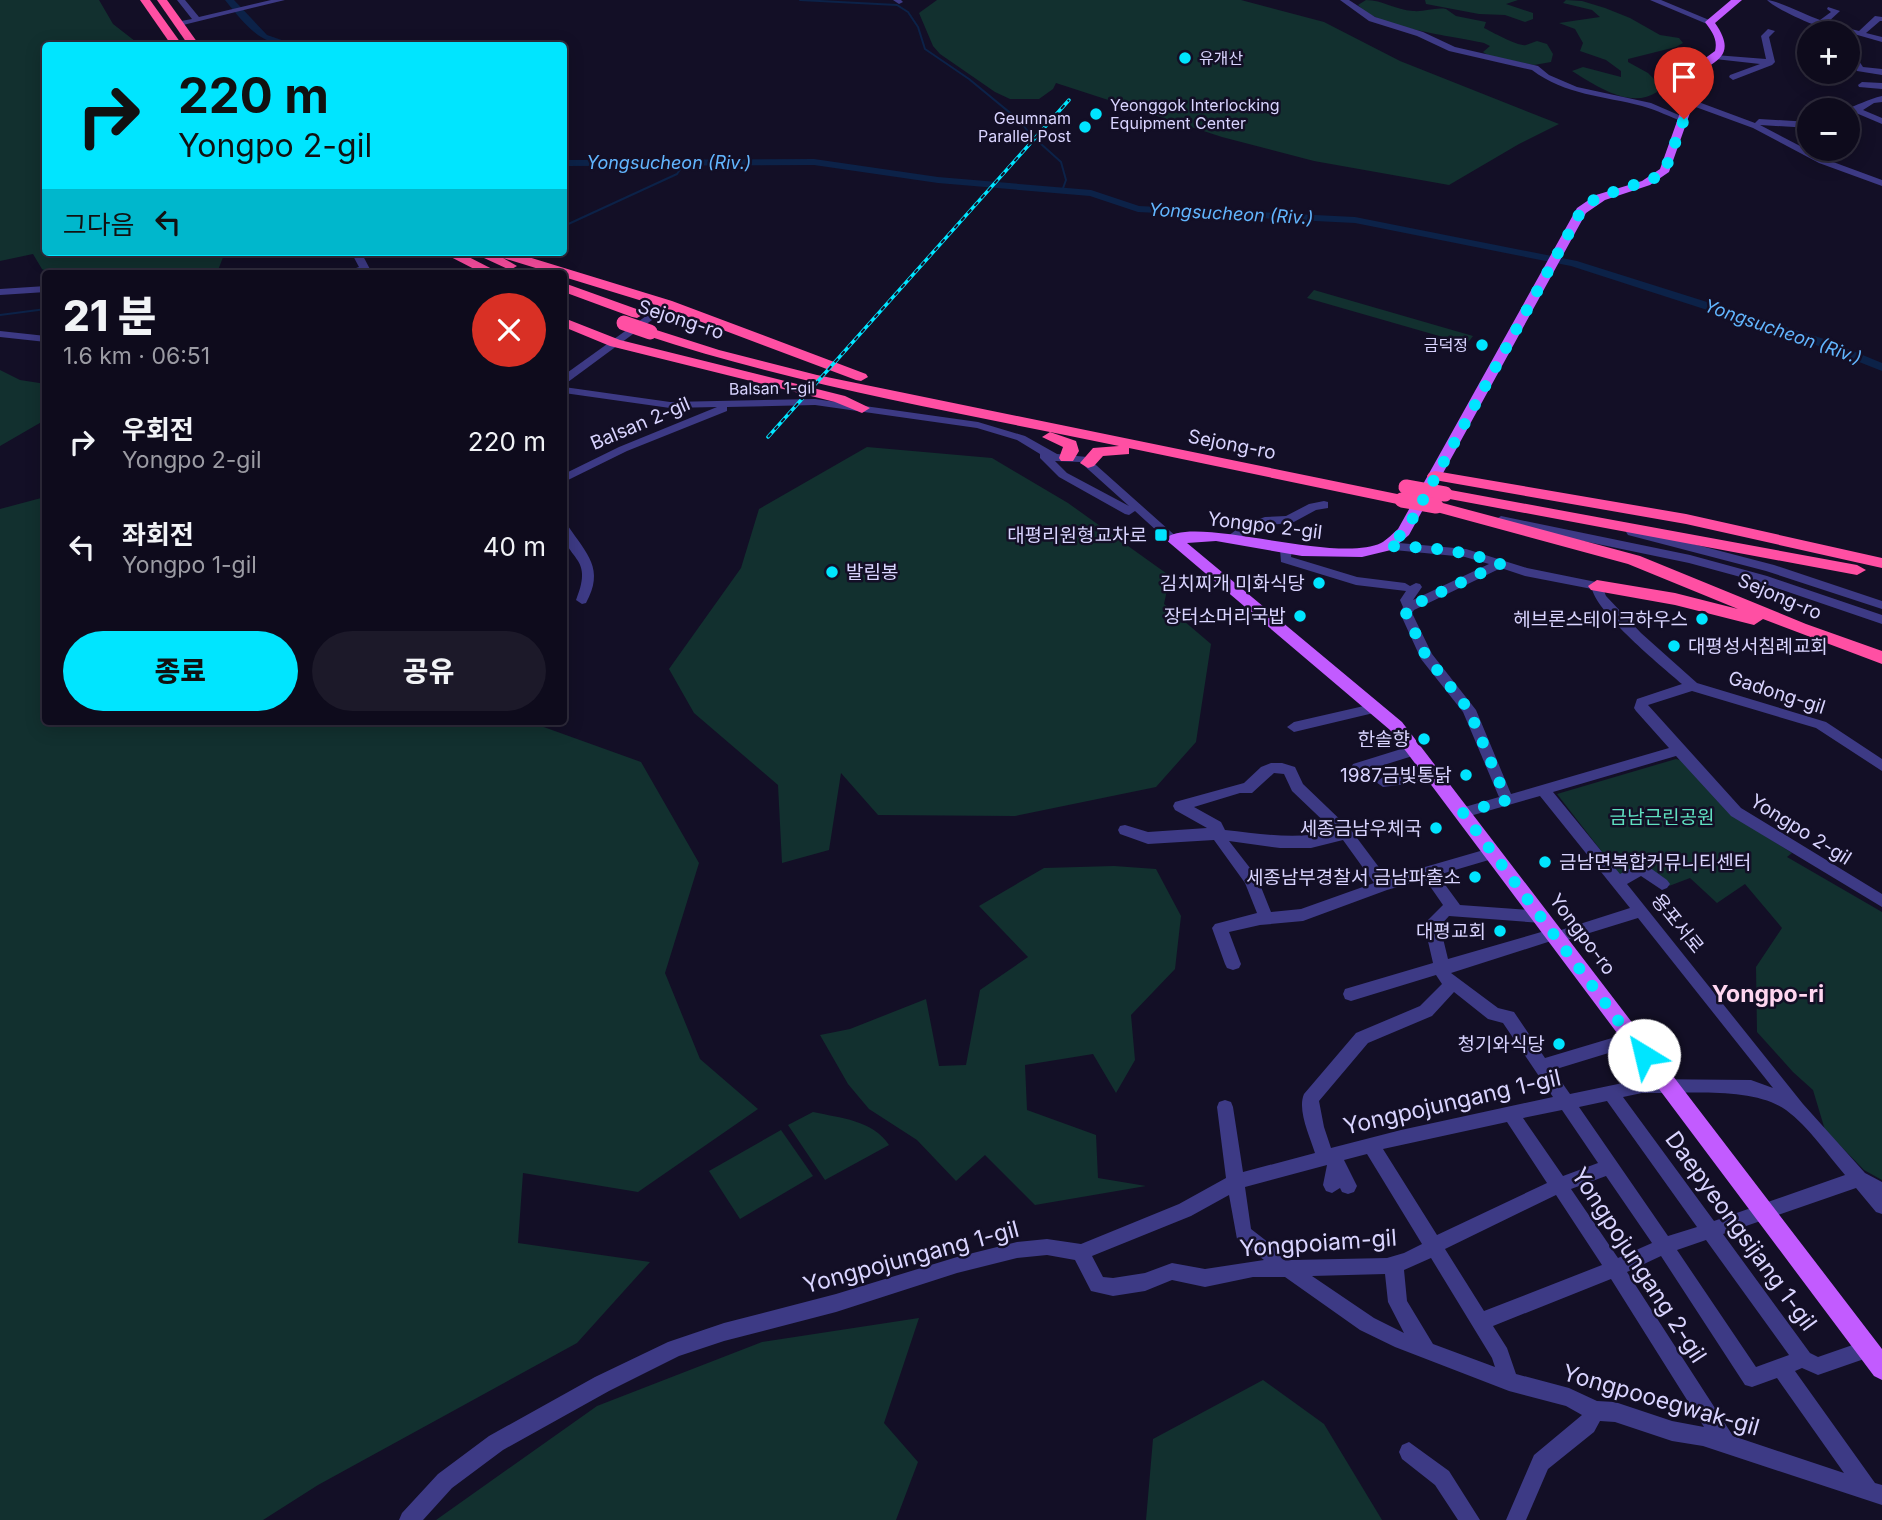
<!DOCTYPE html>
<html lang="ko">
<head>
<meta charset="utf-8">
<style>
	body { margin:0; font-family:Inter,"Noto Sans KR",sans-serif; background:#1c1929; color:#f1f3f6; height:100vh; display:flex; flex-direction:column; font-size:26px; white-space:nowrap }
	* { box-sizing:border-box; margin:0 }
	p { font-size:23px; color:#9b9ba3 }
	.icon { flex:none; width:38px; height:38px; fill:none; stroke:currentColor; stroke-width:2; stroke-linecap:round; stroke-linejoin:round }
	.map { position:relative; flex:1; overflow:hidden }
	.details { position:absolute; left:42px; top:270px; width:525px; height:455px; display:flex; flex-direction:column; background:#0e0b1c; border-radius:7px; box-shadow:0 4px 18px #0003,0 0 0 2px #2e2b3b }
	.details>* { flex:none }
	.guide { position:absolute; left:42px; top:42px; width:525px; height:214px; border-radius:7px; box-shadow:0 4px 18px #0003,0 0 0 2px #2e2b3b; background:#00e5ff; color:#111; overflow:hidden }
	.buttons { position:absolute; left:1797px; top:21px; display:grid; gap:14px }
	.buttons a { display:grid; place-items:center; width:63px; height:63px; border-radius:50%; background:#0e0b1c; box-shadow:0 4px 18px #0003,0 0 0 2px #2e2b3b; font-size:35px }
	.pin { position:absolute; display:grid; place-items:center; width:60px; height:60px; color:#fff; margin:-72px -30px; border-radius:50% 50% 50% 0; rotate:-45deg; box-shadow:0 0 7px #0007 }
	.pin .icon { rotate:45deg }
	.me { position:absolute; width:77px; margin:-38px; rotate:324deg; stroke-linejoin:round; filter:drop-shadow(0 0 5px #0008) }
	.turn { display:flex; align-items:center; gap:24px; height:147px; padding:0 21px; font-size:32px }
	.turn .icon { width:91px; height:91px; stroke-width:2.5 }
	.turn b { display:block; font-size:49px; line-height:60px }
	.then { display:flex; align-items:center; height:66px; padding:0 21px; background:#0003; gap:14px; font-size:26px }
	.round { display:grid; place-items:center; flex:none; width:74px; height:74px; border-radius:37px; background:#1c1929 }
	.headline { display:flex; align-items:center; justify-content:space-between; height:119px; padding:0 21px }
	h1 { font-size:42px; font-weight:800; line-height:52px }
	.primary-button { display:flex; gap:14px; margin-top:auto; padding:14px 21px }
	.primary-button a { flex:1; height:80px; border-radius:42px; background:#00e5ff; color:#111; font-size:28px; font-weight:800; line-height:80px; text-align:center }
	.primary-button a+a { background:#1c1929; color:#f1f3f6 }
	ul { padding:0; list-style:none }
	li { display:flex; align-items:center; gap:21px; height:105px; padding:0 21px }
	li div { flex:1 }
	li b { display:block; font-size:26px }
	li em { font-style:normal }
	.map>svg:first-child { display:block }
</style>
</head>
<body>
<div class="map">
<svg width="1882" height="1520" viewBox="0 0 1882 1520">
	<rect width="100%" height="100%" fill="#130f26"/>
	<g fill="#12302f">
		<path d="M0 0H99L113 24 140 45 46 46V252H225L217 273H119C107 269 65 273 49 273L42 269 33 254 0 261Z"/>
		<polygon points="937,0 1241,0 1324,22 1400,61 1559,124 1519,144 1449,185 1314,161 1222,137 1056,83 1053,89 1039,99 1010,99 995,92 940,54 933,46 919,13"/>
		<path d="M1366 0C1383 0 1395 10 1413 11 1425 12 1435 7 1446 9L1456 16 1486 22 1484 28C1492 32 1519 47 1526 45 1530 44 1533 42 1537 41L1547 44 1553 54 1551 62 1534 65 1489 56 1483 52 1490 46 1484 43C1453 36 1377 28 1358 5Z"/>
		<polygon points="1425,0 1518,0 1506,4 1533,13 1533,19 1525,22 1505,15 1479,14 1426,4"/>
		<path d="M1566 0 1582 1 1605 8 1630 18 1660 35 1679 38 1683 43 1676 47 1628 59V62L1648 73 1658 83 1657 92C1630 110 1595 85 1572 71L1583 67 1621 77V71L1606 60 1580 51 1583 43 1575 29 1559 23 1600 17 1592 10 1563 3Z"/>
		<polygon points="1314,290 1473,336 1467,344 1307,298"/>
		<polygon points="0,370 20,380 46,384 45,420 0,446"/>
		<polygon points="867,447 992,458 1068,503 1170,576 1164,604 1211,644 1196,742 1156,787 1015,816 878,815 841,773 829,850 782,863 778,785 694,713 669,669 741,568 759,509"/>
		<polygon points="45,497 46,721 527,721 641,762 699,863 665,973 700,1059 758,1109 638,1192 523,1173 518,1243 650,1262 577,1343 318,1485 263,1520 0,1520 0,509"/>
		<polygon points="1676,759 1684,761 1729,813 1792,853 1787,857 1882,912 1882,1180 1864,1170 1825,1130 1813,1090 1793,1072 1757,1032 1756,967 1782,928 1745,884 1717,903 1690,878 1669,886 1641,863 1620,875 1557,794"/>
		<polygon points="1114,866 1156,869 1181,916 1175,969 1131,1015 1135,1060 1116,1093 1093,1054 1025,1065 1027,1110 1096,1135 1098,1178 1146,1186 1035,1205 985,1155 956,1181 917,1140 869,1109 848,1084 820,1035 850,1029 926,999 939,1066 966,1065 980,990 1028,957 979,906 1044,868"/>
		<path d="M813 1112C840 1118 873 1120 889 1145L825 1180 788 1125Z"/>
		<polygon points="781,1130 813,1176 740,1219 709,1171"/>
		<polygon points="919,1318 884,1423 918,1462 896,1520 436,1520 597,1406 762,1342"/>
		<polygon points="1263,1380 1324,1424 1382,1520 1146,1520 1153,1439"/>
	</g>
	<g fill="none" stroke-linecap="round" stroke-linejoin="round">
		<g stroke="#0c2248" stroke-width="2">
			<polyline points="800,0 897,5 908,12 918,27 925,49 969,79 1020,121 1030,134 1061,162 1066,180 1062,191"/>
			<polyline points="564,226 677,174 685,162"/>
			<polyline points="468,273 477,268"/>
			<polyline points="0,315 46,309"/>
		</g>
		<g fill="#0c2248" fill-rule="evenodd">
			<path d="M225 0H234L267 35 299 46C260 46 248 28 225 0Z"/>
			<polygon points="814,159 938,177 1091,190 1139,206 1355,217 1577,261 1824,339 1882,363 1882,371 1816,345 1571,266 1355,223 1138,212 1090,196 938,183 814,165 564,166 564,160"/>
		</g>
		<g fill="#3d3a85" fill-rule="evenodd">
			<polygon points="177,0 185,0 199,17 271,0 285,0 179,26 176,26 176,22 192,19"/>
			<polygon points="893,0 901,0 903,2 899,4"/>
			<path d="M1340 0H1349L1375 17 1423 32 1455 47 1538 66 1549 75 1577 87 1651 103 1688 119 1684 122C1670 117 1657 110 1642 106 1604 96 1565 95 1532 70L1449 51 1417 36 1369 21Z"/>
			<polygon points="1650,0 1661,0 1714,22 1707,24"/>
			<path d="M1767 0C1776 0 1808 16 1820 20L1831 12 1827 9 1828 7 1840 11 1827 23 1859 31 1875 16 1882 17V21H1880L1866 33 1882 37V42L1840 30 1843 33C1829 33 1778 11 1767 0Z"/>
			<polygon points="1768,29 1775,31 1769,37 1775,62 1772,65 1733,80 1729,77 1730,75 1760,64 1715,59 1711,57 1715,55 1766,59 1761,36"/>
			<polygon points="1848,49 1851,49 1863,67 1882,69 1882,75 1857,71 1848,57"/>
			<polygon points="1862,82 1882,83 1882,89 1859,87 1858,85"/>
			<path d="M1882 96V102L1874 103 1863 110 1882 118V124L1856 113 1848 114V110H1844C1856 106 1868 99 1882 96Z"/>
			<polygon points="1685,97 1755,123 1759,119 1810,122 1810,128 1760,125 1825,159 1882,180 1882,186 1819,163 1753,128 1682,102 1681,100"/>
			<polygon points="351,252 361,252 372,273 341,273 359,267"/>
			<polygon points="46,286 46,292 0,295 0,289"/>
			<polygon points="667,301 671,302 671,306 568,382 564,383 564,375"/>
			<polygon points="0,331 46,336 46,342 0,337"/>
			<path d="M564 387 670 402 815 399 978 422 1025 436 1057 454 1087 457 1179 539 1177 542H1169L1135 511 1129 515 1125 514 1059 477 1040 458V454L1017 440 977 428 815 405 727 407V411L627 451 564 482V474L619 447 717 407 670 408 564 393ZM1055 461 1080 462 1129 506 1067 473Z"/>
			<polygon points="1324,501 1328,502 1328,508 1316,510 1292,523 1266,525 1252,530 1230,543 1224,539 1244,524 1265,517 1286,516 1309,504"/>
			<polygon points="1501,516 1690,555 1767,576 1882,615 1882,624 1759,582 1689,563 1497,523 1495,520"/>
			<path d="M564 525 568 526C587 554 605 569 586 603L582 604 576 600C596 553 561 561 564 525Z"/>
			<polygon points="1632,528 1774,565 1882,601 1882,609 1766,571 1628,535 1626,532"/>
			<path d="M1388 542 1466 549 1527 568 1601 583 1606 596 1641 633 1697 683 1826 722 1882 759V771L1816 728 1692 691 1648 705 1741 808 1882 894V907L1731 816 1676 756 1553 792 1620 874 1642 862 1667 880 1670 884 1667 888 1662 890 1641 876 1627 884 1803 1104 1865 1173 1882 1182V1214L1876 1212 1856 1188 1723 1234 1810 1353 1818 1357 1867 1340 1874 1343 1876 1349 1874 1355 1867 1358 1818 1375 1802 1368 1795 1371 1875 1483 1882 1485V1505L1703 1446 1672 1441 1615 1422 1600 1421 1594 1432 1548 1469 1526 1520H1506L1534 1455 1582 1415 1566 1406 1509 1391 1395 1347 1360 1330 1285 1277H1253L1205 1287 1172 1280 1145 1291 1113 1296 1091 1291 1075 1260 1047 1255 1017 1258 957 1273 836 1312 724 1341 679 1356 609 1391 503 1450 452 1488 423 1520H399L402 1513 438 1474 489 1436 595 1377 668 1342 724 1323 836 1294 957 1257 1017 1242 1047 1239 1081 1244 1179 1204 1226 1178 1217 1107 1219 1102 1225 1100 1231 1102 1233 1107 1243 1172 1315 1153C1310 1137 1297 1110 1304 1094L1356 1033 1420 1006 1442 984 1436 975 1351 1001 1345 999 1343 994 1345 989 1433 963 1424 924 1443 905 1425 879 1387 890 1303 921 1260 925 1229 932 1241 964 1239 968 1233 970 1227 968 1225 964 1212 928 1215 924 1257 913 1245 883 1214 840 1148 844 1120 834 1118 830 1120 826 1125 825 1148 832 1207 828 1175 810 1173 806 1175 802 1244 783 1261 767 1271 763H1282L1295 767 1303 784 1351 830 1387 878 1494 847 1499 849 1501 853 1499 857 1438 875 1460 905 1542 911 1547 913 1550 917 1547 921 1542 923 1449 916 1440 926 1448 959 1555 928 1561 930 1630 908 1540 796 1463 818 1458 817 1456 813 1458 809 1499 797 1463 712 1421 659 1400 613 1403 607 1400 600 1406 591 1356 585 1281 562 1280 549 1286 545 1292 549 1291 557 1357 577 1405 583 1410 586 1416 583 1420 584 1422 587 1413 600 1489 564 1465 557 1384 549 1382 546 1384 543ZM1501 568 1525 576 1592 589C1598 614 1660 665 1682 684L1637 699 1634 708 1636 711 1669 748 1511 794 1476 710 1432 654 1412 613 1414 610ZM1274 773 1284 774 1292 791 1334 831C1297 840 1262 834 1225 830L1221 822 1194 807 1240 793H1252ZM1343 840 1374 883 1301 909 1271 912 1257 877 1229 841 1280 848H1311ZM1638 918 1773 1088 1751 1080 1642 1079 1570 1094 1553 1070 1638 1044 1640 1039 1638 1034 1632 1032 1545 1058 1514 1012 1498 1008 1451 973 1551 941 1557 943ZM1454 992 1488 1019 1503 1023 1553 1097 1401 1130 1331 1148 1324 1127 1319 1101 1368 1043 1432 1016ZM1642 1093C1683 1094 1753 1086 1786 1110 1809 1127 1826 1153 1845 1175L1714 1221 1623 1097ZM1607 1101 1697 1227 1668 1236 1579 1107ZM1562 1110 1598 1163 1563 1176 1523 1118ZM1507 1122 1547 1183 1437 1235 1383 1149ZM1367 1154 1422 1244 1404 1253 1387 1258 1291 1260 1251 1229 1245 1187 1327 1165 1323 1185 1326 1191 1332 1193 1340 1188 1342 1192 1348 1194 1354 1192 1357 1186 1344 1160ZM1606 1176 1652 1243 1618 1258 1571 1189ZM1229 1195 1237 1239 1264 1260 1205 1269 1172 1263 1145 1273 1113 1278 1103 1277 1092 1256 1191 1216ZM1556 1195 1602 1265 1484 1311 1445 1249ZM1706 1240 1789 1355 1756 1367 1677 1250ZM1661 1256 1745 1385 1752 1387 1777 1378 1844 1473 1733 1436 1627 1272ZM1431 1258 1492 1358 1495 1367 1433 1344 1407 1301 1404 1270ZM1385 1274 1388 1302 1404 1333 1374 1318 1312 1276ZM1611 1279 1704 1427 1672 1421 1615 1402 1597 1401 1569 1388 1516 1374 1507 1348 1493 1326Z"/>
			<polygon points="1377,703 1384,708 1382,711 1294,732 1287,727 1294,722"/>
			<polygon points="1414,745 1419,746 1421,750 1419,754 1358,773 1351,768 1353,764"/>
			<polygon points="1434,771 1441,776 1439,780 1383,787 1376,782 1383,777"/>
			<polygon points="1409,1442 1449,1471 1480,1520 1458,1520 1435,1485 1402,1459 1399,1452 1402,1445"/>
		</g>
		<path fill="#c25bff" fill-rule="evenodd" d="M1731 0H1742L1715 23C1741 60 1709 62 1684 82L1691 110 1669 172 1650 185 1605 200 1586 213 1409 535 1391 550 1362 557 1302 556 1216 541 1187 543 1402 722 1882 1349V1380L1874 1376 1390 730 1165 539C1191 513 1335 565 1381 543 1387 540 1393 533 1398 529L1577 208 1596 195 1642 181 1660 169 1681 110 1674 81 1715 51C1718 39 1712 32 1705 22Z"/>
		<g fill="#ff4fa3" fill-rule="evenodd">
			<polygon points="140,0 150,0 183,46 172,46"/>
			<polygon points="157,0 167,0 200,46 189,46"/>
			<polygon points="441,252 459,252 500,273 482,273"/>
			<polygon points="471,252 512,252 672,301 866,374 868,377 861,381 856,380 662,307 564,277 564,273 552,273 503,258 517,266 510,270"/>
			<polygon points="564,283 642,311 644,314 637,318 632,317 564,292"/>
			<polygon points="564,318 620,340 845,396 870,408 862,413 835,402 610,346 564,327"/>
			<path d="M650 328 719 350 817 375 1402 495 1410 500 1402 505 1129 448V454L1103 456 1094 466 1088 468 1080 463 1093 448 1119 446C960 413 799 386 645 335L643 332Z"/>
			<polygon points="1050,432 1076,441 1079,451 1073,461 1061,461 1059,458 1063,447 1042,437"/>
			<polygon points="1435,471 1686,514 1882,558 1882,568 1686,524 1429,479 1427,476 1429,473"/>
			<polygon points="1445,489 1857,565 1866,570 1857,575 1439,497 1437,494"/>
			<polygon points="1439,502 1640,556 1806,624 1882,651 1882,664 1763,619 1754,625 1675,605 1591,590 1588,586 1597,580 1675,593 1738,609 1628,564 1433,511 1431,507 1433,503"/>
		</g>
		<defs>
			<polyline id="rail" points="768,437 1069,100"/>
		</defs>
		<use href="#rail" stroke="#00e5ff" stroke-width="3.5"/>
		<use href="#rail" stroke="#130f26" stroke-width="2" stroke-dasharray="5" stroke-linecap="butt"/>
		<g stroke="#ff4fa3" stroke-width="15">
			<polyline points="624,323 650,332"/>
			<polyline points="1406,487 1445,494"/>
			<polyline points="1402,500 1436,506"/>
		</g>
	</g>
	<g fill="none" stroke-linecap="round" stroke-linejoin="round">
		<path stroke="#00e5ff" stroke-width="12" stroke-dasharray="0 21.6" d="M1644 1055 1463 813 1507 800 1469 710 1426 656 1406 613 1409 607 1500 564C1465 550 1426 547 1388 546L1404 532 1413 518 1581 211 1596 198 1660 176 1665 170 1684 119"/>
	</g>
	<g fill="#00e5ff" stroke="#130f26" stroke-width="2.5">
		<circle cx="1185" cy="58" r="7"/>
		<circle cx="1096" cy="114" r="7"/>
		<circle cx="1085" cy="127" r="7"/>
		<circle cx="1482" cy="345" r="7"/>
		<rect x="1154" y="528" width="14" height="14" rx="3.5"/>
		<circle cx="832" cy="572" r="7"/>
		<circle cx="1319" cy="583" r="7"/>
		<circle cx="1300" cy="616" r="7"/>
		<circle cx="1702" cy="619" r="7"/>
		<circle cx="1674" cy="646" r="7"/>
		<circle cx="1424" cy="739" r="7"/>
		<circle cx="1466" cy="775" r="7"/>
		<circle cx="1436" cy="828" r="7"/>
		<circle cx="1545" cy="862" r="7"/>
		<circle cx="1475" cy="877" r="7"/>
		<circle cx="1500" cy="931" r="7"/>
		<circle cx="1559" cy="1044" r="7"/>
	</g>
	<g text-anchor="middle" stroke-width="5" stroke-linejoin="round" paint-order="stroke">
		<g font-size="16" fill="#d9d4ff" stroke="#130f26" text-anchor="start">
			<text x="1199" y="64">유개산</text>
			<text x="1110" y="111">Yeonggok Interlocking<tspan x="1110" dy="18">Equipment Center</tspan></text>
			<text x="1071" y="124" text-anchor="end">Geumnam<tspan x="1071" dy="18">Parallel Post</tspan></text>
			<text x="1468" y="351" text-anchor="end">금덕정</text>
		</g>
		<g font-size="16" fill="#d9d4ff" stroke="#130f26">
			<text transform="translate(772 388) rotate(-1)" y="6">Balsan 1-gil</text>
		</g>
		<g font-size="18" font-style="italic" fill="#62b6ff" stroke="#130f26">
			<text x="669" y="169">Yongsucheon (Riv.)</text>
			<text transform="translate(1231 214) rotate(3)" y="6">Yongsucheon (Riv.)</text>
			<text transform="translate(1783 332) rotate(19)" y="6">Yongsucheon (Riv.)</text>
		</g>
		<g font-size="19" fill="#d9d4ff" stroke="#130f26">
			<text transform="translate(681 319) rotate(18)" y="7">Sejong-ro</text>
			<text transform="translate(640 423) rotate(-23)" y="7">Balsan 2-gil</text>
			<text transform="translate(1232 444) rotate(11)" y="7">Sejong-ro</text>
			<text transform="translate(1265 525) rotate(7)" y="7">Yongpo 2-gil</text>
			<text transform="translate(1780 596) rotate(23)" y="7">Sejong-ro</text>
			<text transform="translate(1777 692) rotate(18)" y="7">Gadong-gil</text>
			<text transform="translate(1801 829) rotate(32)" y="7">Yongpo 2-gil</text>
			<text transform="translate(1678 923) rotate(51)" y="7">용포서로</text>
			<text transform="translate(1583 934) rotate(53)" y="7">Yongpo-ro</text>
		</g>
		<g font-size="19" fill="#d9d4ff" stroke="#130f26" text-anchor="end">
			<text x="1147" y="542">대평리원형교차로</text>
			<text x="846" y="579" text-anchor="start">발림봉</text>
			<text x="1305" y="590">김치찌개 미화식당</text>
			<text x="1286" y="623">장터소머리국밥</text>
			<text x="1688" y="626">헤브론스테이크하우스</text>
			<text x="1688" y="653" text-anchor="start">대평성서침례교회</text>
			<text x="1410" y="746">한솔향</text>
			<text x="1452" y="782">1987금빛통닭</text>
			<text x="1422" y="835">세종금남우체국</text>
			<text x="1559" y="869" text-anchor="start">금남면복합커뮤니티센터</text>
			<text x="1461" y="884">세종남부경찰서 금남파출소</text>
			<text x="1486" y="938">대평교회</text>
			<text x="1545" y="1051">청기와식당</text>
		</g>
		<g font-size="19" fill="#5fe0c0" stroke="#130f26">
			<text x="1662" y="824">금남근린공원</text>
		</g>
		<g font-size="23" font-weight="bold" fill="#ffd6f0" stroke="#130f26">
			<text x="1768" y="1002">Yongpo-ri</text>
		</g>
		<g font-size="23" fill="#d9d4ff" stroke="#130f26">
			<text transform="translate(1452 1102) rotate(-13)" y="8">Yongpojungang 1-gil</text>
			<text transform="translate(1741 1231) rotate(54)" y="8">Daepyeongsijang 1-gil</text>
			<text transform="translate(1318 1243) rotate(-4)" y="8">Yongpoiam-gil</text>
			<text transform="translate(911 1257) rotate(-15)" y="8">Yongpojungang 1-gil</text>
			<text transform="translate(1639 1265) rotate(57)" y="8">Yongpojungang 2-gil</text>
			<text transform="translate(1661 1400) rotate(16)" y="8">Yongpooegwak-gil</text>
		</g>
	</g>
</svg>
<div class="buttons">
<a>+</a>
<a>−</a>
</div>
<div class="pin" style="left:1684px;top:119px;background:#d93025"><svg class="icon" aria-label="arrive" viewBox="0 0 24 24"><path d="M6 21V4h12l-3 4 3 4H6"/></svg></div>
<svg class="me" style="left:1644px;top:1055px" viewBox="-20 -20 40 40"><circle r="19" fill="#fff"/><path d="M0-13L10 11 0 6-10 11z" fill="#00e5ff"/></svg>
<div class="guide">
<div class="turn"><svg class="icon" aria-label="right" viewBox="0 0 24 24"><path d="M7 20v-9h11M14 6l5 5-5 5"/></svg><div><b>220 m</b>Yongpo 2-gil</div></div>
<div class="then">그다음<svg class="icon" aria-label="left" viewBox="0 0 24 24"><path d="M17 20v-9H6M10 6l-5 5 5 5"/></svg></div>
</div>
<section class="details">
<div class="headline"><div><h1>21 분</h1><p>1.6 km · 06:51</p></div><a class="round" style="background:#d93025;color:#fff"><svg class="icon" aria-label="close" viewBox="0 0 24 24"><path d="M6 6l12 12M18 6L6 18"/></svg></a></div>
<ul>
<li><svg class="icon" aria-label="right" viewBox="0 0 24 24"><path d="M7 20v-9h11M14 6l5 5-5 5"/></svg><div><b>우회전</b><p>Yongpo 2-gil</p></div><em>220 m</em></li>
<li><svg class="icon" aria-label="left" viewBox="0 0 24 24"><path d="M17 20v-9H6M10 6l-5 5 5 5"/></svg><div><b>좌회전</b><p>Yongpo 1-gil</p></div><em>40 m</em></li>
</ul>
<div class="primary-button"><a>종료</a><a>공유</a></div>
</section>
</div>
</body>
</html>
